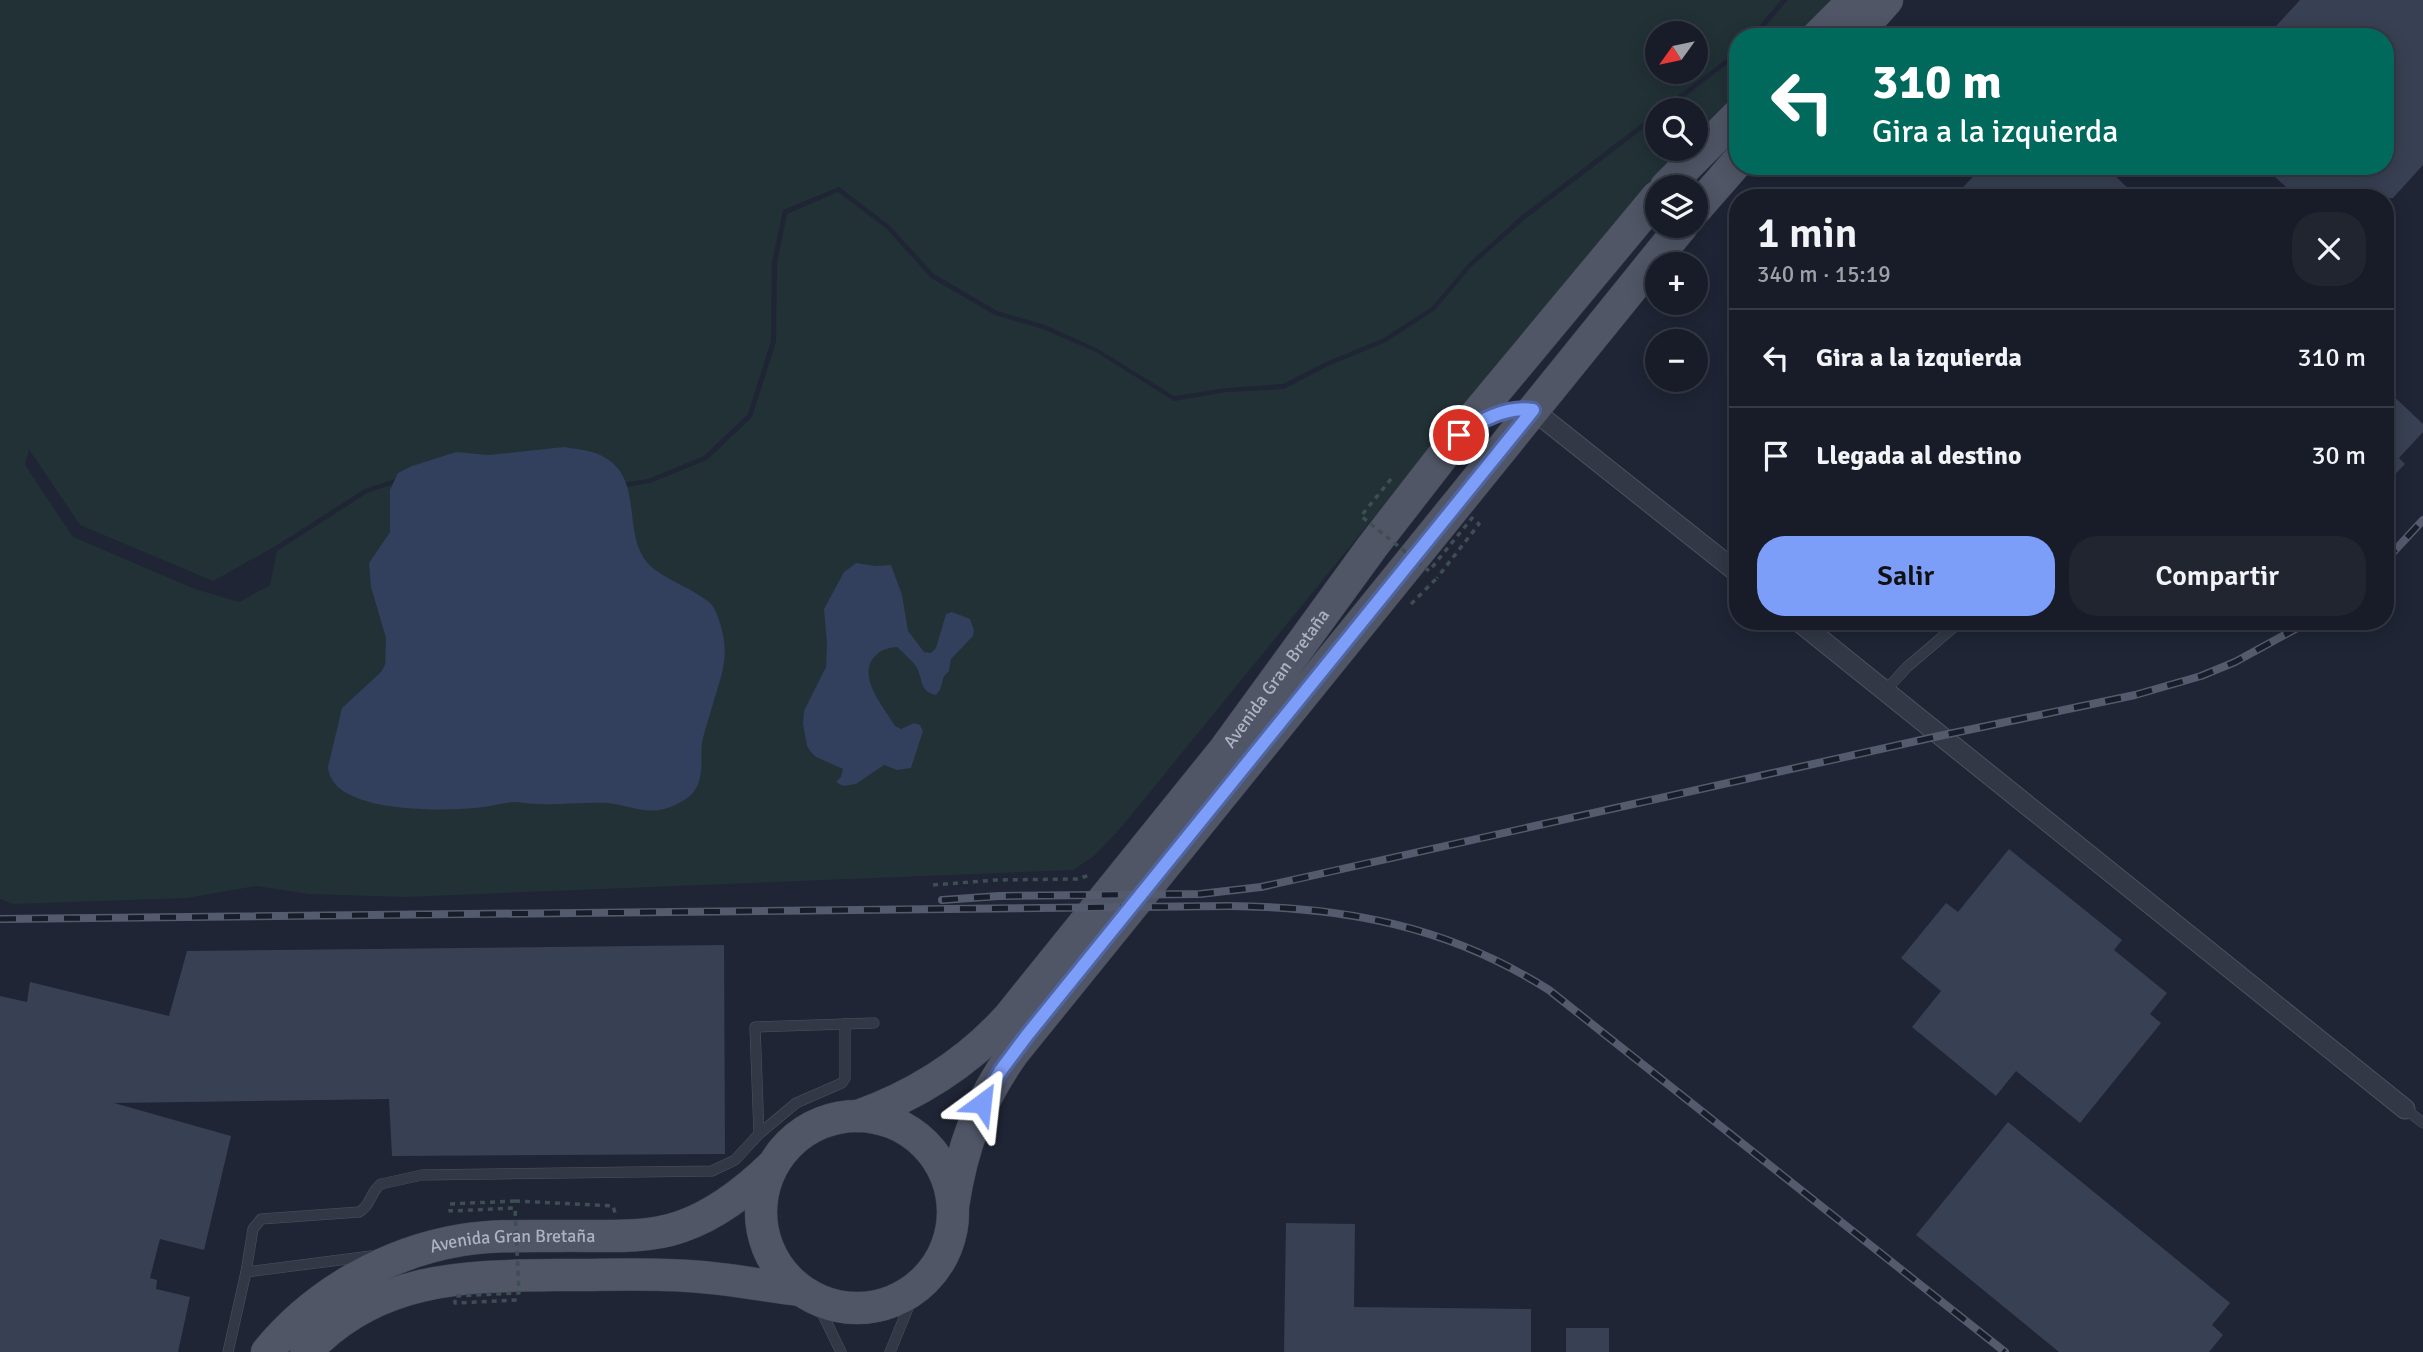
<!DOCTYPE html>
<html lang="es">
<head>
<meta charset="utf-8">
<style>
	body { margin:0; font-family:Signika,sans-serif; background:#202530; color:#f1f3f6; height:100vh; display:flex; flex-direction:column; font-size:26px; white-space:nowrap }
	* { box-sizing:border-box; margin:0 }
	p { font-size:23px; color:#9ea1a8 }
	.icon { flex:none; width:38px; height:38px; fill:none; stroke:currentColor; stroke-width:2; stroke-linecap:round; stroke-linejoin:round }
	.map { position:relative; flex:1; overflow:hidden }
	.sheet { position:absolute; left:1729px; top:189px; width:665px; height:441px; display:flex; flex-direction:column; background:#171c28; border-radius:28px; box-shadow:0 4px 18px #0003,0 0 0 2px #363a45 }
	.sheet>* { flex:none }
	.top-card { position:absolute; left:1729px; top:28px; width:665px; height:147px; border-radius:28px; box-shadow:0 4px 18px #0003,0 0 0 2px #363a45; background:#00695c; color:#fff; overflow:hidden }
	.needle { width:46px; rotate:237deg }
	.buttons { position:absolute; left:1645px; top:21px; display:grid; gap:14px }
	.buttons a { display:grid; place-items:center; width:63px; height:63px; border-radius:50%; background:#171c28; box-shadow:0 4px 18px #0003,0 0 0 2px #363a45; font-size:35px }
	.pin { position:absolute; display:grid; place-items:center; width:60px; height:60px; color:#fff; margin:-30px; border:4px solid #fff; border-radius:50%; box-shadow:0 2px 7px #0007 }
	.me { position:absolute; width:77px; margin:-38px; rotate:30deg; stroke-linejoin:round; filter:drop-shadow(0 0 5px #0008) }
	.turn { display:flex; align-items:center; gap:24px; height:147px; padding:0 28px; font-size:32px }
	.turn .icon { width:91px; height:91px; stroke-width:2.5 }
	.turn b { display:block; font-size:49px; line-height:60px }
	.round { display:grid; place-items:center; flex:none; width:74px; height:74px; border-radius:28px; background:#202530 }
	.summary { display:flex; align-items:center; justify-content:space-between; height:119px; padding:0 28px }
	h1 { font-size:42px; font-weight:600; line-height:52px }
	.action { display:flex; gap:14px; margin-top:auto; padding:14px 28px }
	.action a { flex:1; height:80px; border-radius:28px; background:#7c9df8; color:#111; font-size:28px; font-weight:600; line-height:80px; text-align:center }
	.action a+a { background:#202530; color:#f1f3f6 }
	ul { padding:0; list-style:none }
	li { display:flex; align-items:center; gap:21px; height:98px; padding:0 28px; border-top:2px solid #363a45 }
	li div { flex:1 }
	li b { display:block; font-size:26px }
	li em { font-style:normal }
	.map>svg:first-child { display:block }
</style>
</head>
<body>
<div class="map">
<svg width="2423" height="1352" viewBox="0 0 2423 1352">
	<rect width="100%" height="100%" fill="#1f2535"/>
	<g fill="#213136" fill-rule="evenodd">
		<path d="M0 0H1781L1750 37H1738V50L1521 216 1468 264 1432 307 1382 339 1326 362 1283 384 1227 388 1174 396 1098 349 1045 325 997 311 934 274 889 225 839 187 783 210 772 263 771 341 748 414 704 456 648 479 596 487 444 463 365 489 274 547 213 581 80 525 29 449 25 465 73 537 195 589 239 602 270 585 277 551 367 493 445 467 596 492 650 483 707 460 752 417 776 342 777 263 787 214 838 192 887 229 931 278 995 315 1043 329 1096 352 1174 401 1227 392 1284 389 1328 366 1384 343 1435 310 1471 267 1524 220 1657 118V149H1684L1608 230 1119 830 1094 856 1073 870 405 897 309 894 256 886 187 898 13 904 0 899ZM1657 33H1696V72H1657Z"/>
		<polygon points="1788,0 1832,0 1798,37 1756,37"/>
		<polygon points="1738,56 1738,92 1696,137 1696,110 1667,110"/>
	</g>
	<g fill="#323f5d">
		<path d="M564 447C576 449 590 450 600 455 649 477 617 540 654 569 671 582 693 589 709 602 714 606 717 614 719 620 731 655 722 673 712 707 709 719 704 731 702 743 700 761 705 779 692 794 687 800 672 807 664 809 644 814 627 805 607 803 584 802 561 805 538 804 531 804 524 803 517 802 503 802 489 807 475 808 442 811 331 814 328 767L342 708 381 672 385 665 386 638 371 587 369 563 390 532V490L398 473 412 466 456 452 489 455Z"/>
		<path d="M856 563 876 566 891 565 902 595 908 631 924 652 931 653 936 648 946 614 952 612 970 619 974 630 973 636 951 659 949 671 944 676 940 690 936 695C920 692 923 680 917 668 913 661 903 653 897 647 887 648 883 649 876 655 855 675 884 707 895 726L901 729 914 723 920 725 923 731 911 768 897 770 884 765 856 784 843 786 836 782 841 777 843 769 816 757 811 752 807 746 803 724 804 711 826 667 827 645 824 609 844 572Z"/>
	</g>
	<g fill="#384053">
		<polygon points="2300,0 2423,0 2423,165 2393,198 2298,198 2263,166 2385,166 2385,37 2266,37"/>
		<polygon points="1983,166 2105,166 2138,198 1953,198"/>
		<polygon points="2385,388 2423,424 2423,432 2399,458 2405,464 2385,485"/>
		<polygon points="2009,849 2122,940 2114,950 2167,993 2150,1014 2161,1023 2080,1123 2016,1071 1996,1096 1912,1027 1941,991 1901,958 1946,903 1958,912"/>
		<polygon points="724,945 725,1154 392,1156 389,1099 114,1103 231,1136 204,1250 160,1239 150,1278 157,1280 156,1289 190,1297 178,1352 0,1352 0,996 27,1002 30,982 169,1016 187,951"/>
		<polygon points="2008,1122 2230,1303 2212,1325 2223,1335 2209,1352 2059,1352 1916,1235"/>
		<polygon points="1286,1223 1355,1224 1354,1307 1531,1309 1531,1352 1284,1352"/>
		<rect x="1566" y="1328" width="43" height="24"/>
	</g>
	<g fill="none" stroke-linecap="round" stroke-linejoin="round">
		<defs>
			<g id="lane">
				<polyline points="1885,691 1907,667 1961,621"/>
				<polyline points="2405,1109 2423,1123"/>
				<polyline points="759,1134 796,1103 842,1083 845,1078 845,1024"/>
				<polyline points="246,1272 371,1256"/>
				<polyline points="811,1297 824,1317 841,1352"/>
				<path d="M228 1352 246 1272 253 1229 261 1219 359 1212C371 1206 370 1192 381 1184L422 1175 712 1171 735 1160 759 1134 755 1027 874 1023"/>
				<polyline points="890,1352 916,1289"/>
			</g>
			<g id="street">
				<polyline points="1533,410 1738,573"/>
				<polyline points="1798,621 2405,1109"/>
			</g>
			<g id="primary">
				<polyline points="1817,37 1854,0"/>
				<polyline points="1854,37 1887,0"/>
				<polyline points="1666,187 1738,115"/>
				<polyline points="1696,209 1738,161"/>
				<path id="s1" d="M858 1116C917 1095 966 1064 1008 1018L1225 749 1372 547 1459 435 1657 197"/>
				<circle cx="857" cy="1212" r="96"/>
				<path d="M953 1206C962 1146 979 1101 1014 1052L1682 226"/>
				<path id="s2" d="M267 1352C315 1293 388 1252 462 1240 494 1235 526 1236 558 1236 599 1235 642 1240 680 1227 716 1215 746 1191 773 1165"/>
				<path d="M306 1352C378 1274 469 1276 567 1275 608 1275 649 1273 689 1276 727 1278 763 1286 800 1290"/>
			</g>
		</defs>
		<use href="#lane" stroke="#4d5261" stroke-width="11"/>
		<use href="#street" stroke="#4d5261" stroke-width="21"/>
		<use href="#primary" stroke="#3c414f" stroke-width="33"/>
		<g stroke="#3e4e54" stroke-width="3.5" stroke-dasharray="5 5" stroke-linecap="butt">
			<polyline points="1411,604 1437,578"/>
			<polyline points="933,885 996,880 1077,879 1090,875"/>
			<polyline points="515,1201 613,1206 615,1213"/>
		</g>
		<use href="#lane" stroke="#323846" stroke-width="10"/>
		<use href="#street" stroke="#323846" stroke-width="19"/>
		<use href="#primary" stroke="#505666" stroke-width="32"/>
		<defs>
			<g id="rail">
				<polyline points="2385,561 2423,520"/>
				<polyline points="942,900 999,896 1200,894 1261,887 1939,736 2135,695 2201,676 2235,662 2310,621"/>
				<path d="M0 919 1229 906C1346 907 1448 926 1549 990L2005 1352"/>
			</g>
		</defs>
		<use href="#rail" stroke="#545b6d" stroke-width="8"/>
		<use href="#rail" stroke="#181d2a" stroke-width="5" stroke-dasharray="16" stroke-linecap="butt"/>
		<g stroke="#3e4e54" stroke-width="3.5" stroke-dasharray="5 5" stroke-linecap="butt">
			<polyline points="1391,479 1361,516 1429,571 1472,518 1479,524 1437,578"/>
			<polyline points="515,1201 450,1204 450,1211 515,1208 519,1293 455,1296 455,1303 519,1300"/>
		</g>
	</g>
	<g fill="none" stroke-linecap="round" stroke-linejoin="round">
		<defs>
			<path id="route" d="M982 1103 1001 1070 1028 1034 1533 410C1506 406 1481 420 1459 435"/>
		</defs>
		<use href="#route" stroke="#5166a1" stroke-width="18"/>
		<use href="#route" stroke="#7c9df8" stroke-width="12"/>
	</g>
	<g text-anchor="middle" stroke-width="5" stroke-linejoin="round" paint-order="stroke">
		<g font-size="18" fill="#acb2c3" stroke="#181d2a">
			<text dy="6" stroke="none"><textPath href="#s1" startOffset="614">Avenida Gran Bretaña</textPath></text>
			<text dy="6" stroke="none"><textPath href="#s2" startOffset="280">Avenida Gran Bretaña</textPath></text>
		</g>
	</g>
</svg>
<div class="buttons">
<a><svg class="needle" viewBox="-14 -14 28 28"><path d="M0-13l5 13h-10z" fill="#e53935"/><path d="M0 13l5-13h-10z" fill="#9ea1a8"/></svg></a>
<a><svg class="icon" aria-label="search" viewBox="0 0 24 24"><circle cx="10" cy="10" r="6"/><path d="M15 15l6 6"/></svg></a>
<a><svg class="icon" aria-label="layers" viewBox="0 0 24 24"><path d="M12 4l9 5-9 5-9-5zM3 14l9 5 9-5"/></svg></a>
<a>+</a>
<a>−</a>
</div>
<div class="pin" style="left:1459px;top:435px;background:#d93025"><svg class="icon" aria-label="arrive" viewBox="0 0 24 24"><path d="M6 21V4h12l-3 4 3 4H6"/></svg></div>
<svg class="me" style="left:982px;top:1103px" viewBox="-20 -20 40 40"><path d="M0-17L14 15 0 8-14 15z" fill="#7c9df8" stroke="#fff" stroke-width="4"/></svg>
<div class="top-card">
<div class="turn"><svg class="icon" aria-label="left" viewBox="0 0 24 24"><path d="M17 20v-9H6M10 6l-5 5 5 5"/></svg><div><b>310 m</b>Gira a la izquierda</div></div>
</div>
<section class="sheet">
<div class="summary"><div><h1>1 min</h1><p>340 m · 15:19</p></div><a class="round"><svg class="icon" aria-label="close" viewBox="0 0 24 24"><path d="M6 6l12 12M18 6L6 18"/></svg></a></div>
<ul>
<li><svg class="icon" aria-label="left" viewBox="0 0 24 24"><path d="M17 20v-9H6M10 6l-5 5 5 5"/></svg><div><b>Gira a la izquierda</b></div><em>310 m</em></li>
<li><svg class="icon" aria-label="arrive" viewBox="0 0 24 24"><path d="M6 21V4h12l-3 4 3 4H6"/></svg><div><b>Llegada al destino</b></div><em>30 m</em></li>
</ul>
<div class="action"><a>Salir</a><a>Compartir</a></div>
</section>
</div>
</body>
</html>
